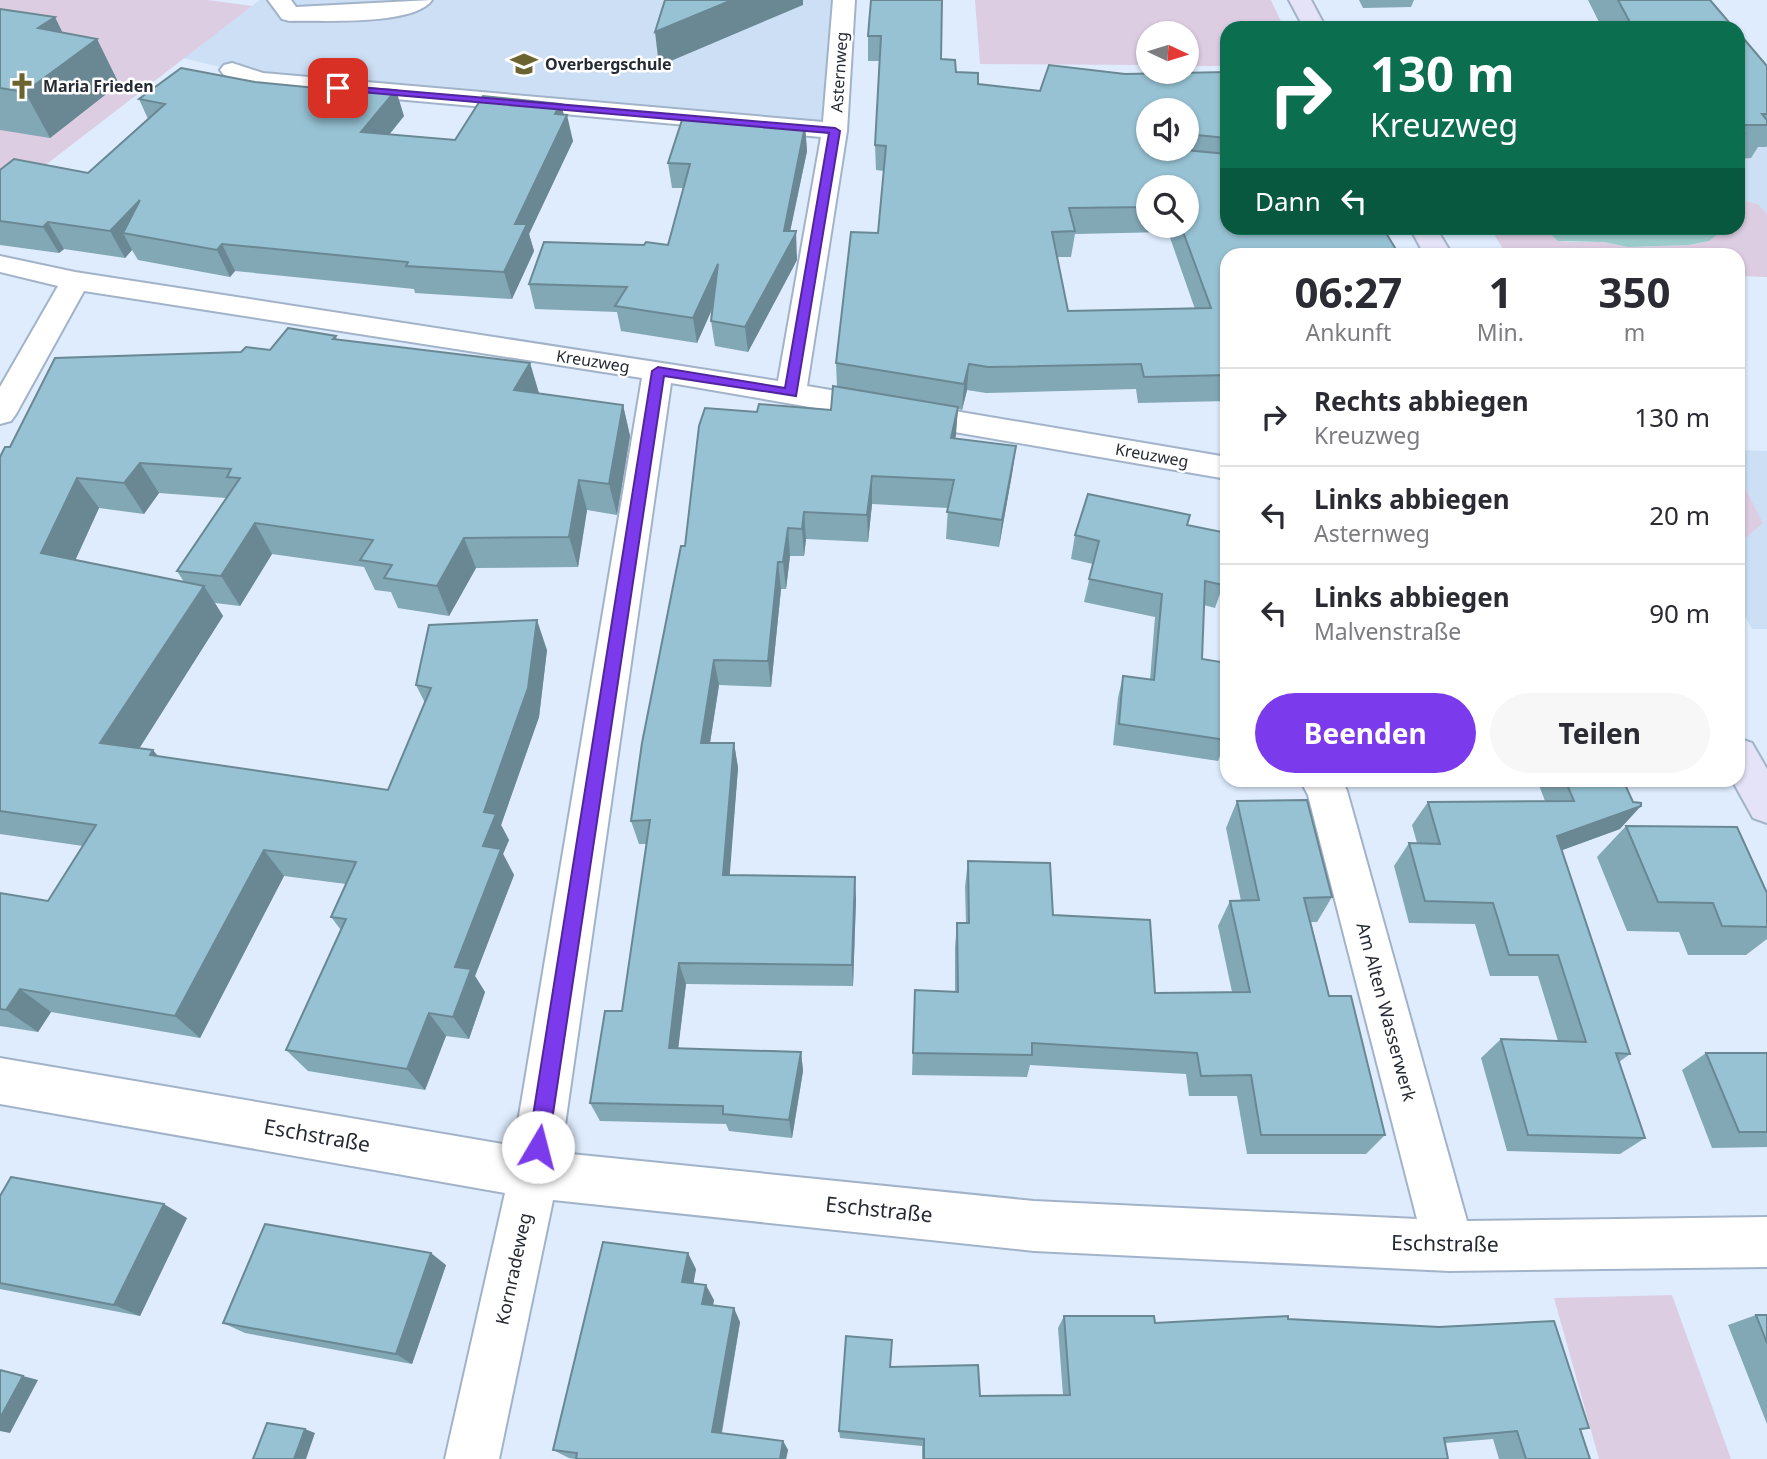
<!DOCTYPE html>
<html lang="de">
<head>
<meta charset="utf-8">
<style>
	body { margin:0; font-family:"Noto Sans",sans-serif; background:#f7f7f7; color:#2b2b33; height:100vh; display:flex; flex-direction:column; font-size:26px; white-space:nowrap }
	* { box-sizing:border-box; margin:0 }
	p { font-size:23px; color:#7c7c81 }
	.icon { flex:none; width:38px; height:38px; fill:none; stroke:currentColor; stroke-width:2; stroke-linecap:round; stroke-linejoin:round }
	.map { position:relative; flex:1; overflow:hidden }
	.drawer { position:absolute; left:1220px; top:248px; width:525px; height:539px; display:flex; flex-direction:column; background:#fff; border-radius:21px; box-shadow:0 2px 5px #0004 }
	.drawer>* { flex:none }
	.guide { position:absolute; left:1220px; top:21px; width:525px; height:214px; border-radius:21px; box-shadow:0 2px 5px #0004; background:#0b6e4f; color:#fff; overflow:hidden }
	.needle { width:46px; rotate:94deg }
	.controls { position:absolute; left:1136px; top:21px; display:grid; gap:14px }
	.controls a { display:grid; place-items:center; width:63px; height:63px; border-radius:50%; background:#fff; box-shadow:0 2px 5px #0004; font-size:35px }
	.pin { position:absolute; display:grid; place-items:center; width:60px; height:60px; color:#fff; margin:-30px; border-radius:14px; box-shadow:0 4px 10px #0006 }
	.me { position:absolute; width:77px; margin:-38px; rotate:8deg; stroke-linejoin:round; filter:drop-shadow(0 0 5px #0008) }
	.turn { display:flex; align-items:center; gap:24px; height:147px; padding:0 35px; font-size:32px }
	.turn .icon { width:91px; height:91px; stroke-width:2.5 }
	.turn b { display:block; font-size:49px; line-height:60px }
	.then { display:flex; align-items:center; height:66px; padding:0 35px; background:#0003; gap:14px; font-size:26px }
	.eta { display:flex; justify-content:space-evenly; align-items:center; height:119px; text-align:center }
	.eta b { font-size:42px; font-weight:700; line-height:49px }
	.cta { display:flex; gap:14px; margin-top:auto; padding:14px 35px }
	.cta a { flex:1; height:80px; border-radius:42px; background:#7c3aed; color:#fff; font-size:28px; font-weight:700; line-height:80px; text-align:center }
	.cta a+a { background:#f7f7f7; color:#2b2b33 }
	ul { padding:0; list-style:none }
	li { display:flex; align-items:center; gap:21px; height:98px; padding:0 35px; border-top:2px solid #e1e1e2 }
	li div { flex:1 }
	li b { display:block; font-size:26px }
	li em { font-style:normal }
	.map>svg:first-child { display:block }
</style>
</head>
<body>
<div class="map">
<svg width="1767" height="1459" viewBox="0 0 1767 1459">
	<rect width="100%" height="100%" fill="#deecfe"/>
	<g fill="#ccdff5">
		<polygon points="260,0 844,0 835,131 232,70 183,58"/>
		<polygon points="1738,71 1767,73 1767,214 1758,204 1738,199"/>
		<polygon points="1738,450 1767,451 1767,629 1752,629 1738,604 1738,536 1747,537 1763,523 1738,474"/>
	</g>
	<g fill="#ddcde3">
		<polygon points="0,0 208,0 252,6 0,200"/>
		<polygon points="975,0 1271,0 1284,28 1227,28 1227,66 1187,66 1186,33 1148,33 1148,65 980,64"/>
		<polygon points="1738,199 1758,204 1767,214 1767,277 1738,276 1738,256 1507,255 1490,228 1543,228 1558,241 1570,242 1604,242 1628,247 1689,245 1709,241 1717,228 1738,228"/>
		<polygon points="1738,474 1763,523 1747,537 1738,536"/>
		<polygon points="1672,1295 1731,1459 1599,1459 1554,1298"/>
	</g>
	<polygon fill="#9bccca" points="1543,228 1717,228 1719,233 1709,241 1689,245 1628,247 1604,242 1558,241"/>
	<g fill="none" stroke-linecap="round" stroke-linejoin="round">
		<defs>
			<g id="street">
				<path d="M268 0H291L296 7 432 0C414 26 321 20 290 21L282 19Z"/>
				<polygon points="833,0 855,0 847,131 807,386 1227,457 1227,479 671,383 561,1153 1034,1201 1417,1219 1308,795 1300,780 1342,780 1347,791 1467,1221 1767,1217 1767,1267 1449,1271 1034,1251 553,1200 499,1459 445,1459 505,1193 0,1104 0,1058 514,1146 642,378 84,291 16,414 11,421 0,424 0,387 58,286 0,272 0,256 75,272 778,381 821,137 260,87 224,75 220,70 224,65 232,63 263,73 823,122"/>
			</g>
			<g id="secondary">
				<polygon points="1289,0 1311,0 1326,28 1304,28"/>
				<polygon points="1410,228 1436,228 1453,256 1425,256"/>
				<polygon points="1738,738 1752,743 1767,769 1767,823 1753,818 1732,780 1738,780"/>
			</g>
		</defs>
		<use href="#street" stroke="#a2b3c9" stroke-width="4"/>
		<use href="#secondary" stroke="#a2b3c9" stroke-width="4"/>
		<use href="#street" fill="#fff" fill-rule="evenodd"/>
		<use href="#secondary" fill="#e4e3f8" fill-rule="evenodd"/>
	</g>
	<g fill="#82a7b5" fill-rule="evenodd">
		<path d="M871 0 956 72 978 84 1040 91 1125 74 1227 72V401L1138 403 1136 389 986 393 967 390 962 410 958 409 955 439 1016 446 1012 474 999 547 946 539 948 508 872 504 868 542 806 539 804 556H790L786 589H781L771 687 719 685 710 743H734L738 768 729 875 856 899 853 986 686 984 678 1048 801 1052 803 1071 792 1138 729 1131 726 1124 600 1121 590 1103 622 1011 647 844H639L631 821 685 546 757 412 831 410 837 387 836 363 878 233 884 171 876 170 875 145 879 61H868V36ZM1148 110H1186V149H1148ZM1148 187H1186V226H1148ZM1168 232 1195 309 1068 311 1057 257H1071L1075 234Z"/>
		<polygon points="1359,0 1414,0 1411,7 1363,8"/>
		<polygon points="1588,0 1710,0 1734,28 1600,28 1601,26"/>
		<polygon points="0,9 63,33 97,39 119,84 50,138 0,130"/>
		<polygon points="1738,32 1767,66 1767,146 1766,147 1758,147 1751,158 1738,159"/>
		<polygon points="139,99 404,116 389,135 455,140 561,104 564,115 573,141 529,234 534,251 512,299 415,293 414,289 235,271 230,277 138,260 132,250 125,258 64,249 59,253 0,245 0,170 88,173 148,119"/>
		<polygon points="805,126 807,151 790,231 797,256 797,260 748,352 715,346 711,321 713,307 697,343 621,331 617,312 535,309 529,284 644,245 668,245 683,188 672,188 668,163"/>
		<path d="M336 336 337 340 530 363 539 393 623 405 630 436 617 515 587 510 578 567 476 568 449 616 398 608 391 592 375 590 364 567 272 554 240 606 215 603 223 616 139 748 159 757 388 790 425 703 416 685 547 650 539 717 501 825 509 840 503 854 514 875 475 976 485 992 469 1039 446 1036 425 1090 308 1071 286 1050 341 930 331 917 346 884 284 876 200 1038 51 1012 38 1032 0 1026V893L48 901 83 846 0 834V457L10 447 270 350ZM159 493 226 498 177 571 184 582 75 560 99 508 144 514Z"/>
		<polygon points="1187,525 1223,585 1215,608 1204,605 1202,659 1226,740 1218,761 1113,745 1118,698 1123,676 1150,680 1155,617 1084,602 1093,564 1071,559 1075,535"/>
		<polygon points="1537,780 1623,780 1620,829 1562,850 1630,1054 1619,1062 1645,1138 1620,1154 1507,1151 1481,1058 1501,1039 1558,1041 1538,976 1490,976 1475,924 1409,923 1394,866 1409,843 1417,843 1412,825 1428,802 1545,801"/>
		<polygon points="1237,801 1332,897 1317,922 1311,922 1329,996 1385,1135 1366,1154 1247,1154 1237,1096 1189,1096 1186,1074 1030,1065 1027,1077 912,1075 915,990 955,992 955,947 957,923 966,923 965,887 968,861 1053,915 1155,993 1232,992 1218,926 1230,901 1241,901 1226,828"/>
		<polygon points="1626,826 1767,893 1767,939 1746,955 1688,955 1679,932 1627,931 1597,857"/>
		<polygon points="1706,1053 1767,1053 1767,1147 1712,1148 1682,1070"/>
		<polygon points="0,1196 187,1218 140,1316 0,1289"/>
		<polygon points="446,1265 412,1364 245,1333 223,1323"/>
		<polygon points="696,1269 693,1283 714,1300 713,1305 740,1322 722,1433 783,1441 788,1450 786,1459 575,1459 569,1458 553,1450"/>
		<polygon points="1756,1315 1767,1315 1767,1424 1728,1325"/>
		<polygon points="1064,1316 1155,1323 1288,1319 1589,1428 1581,1430 1590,1459 1499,1459 1493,1439 1445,1443 1448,1459 922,1459 922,1446 840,1438 839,1431 890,1367 980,1396 1063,1395 1058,1328"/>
	</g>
	<g fill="#6a8894">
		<polygon points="732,0 803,0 803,5 659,66 655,32"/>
		<polygon points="55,17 74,56 97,39 119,84 50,138 25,92 38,28"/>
		<polygon points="396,90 404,116 370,158 361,132"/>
		<polygon points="561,104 565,120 567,115 573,141 529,234 534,251 512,299 504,272 515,224 555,114"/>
		<polygon points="805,126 807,151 786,251 796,231 797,260 748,352 745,327 784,231"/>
		<polygon points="140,200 123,233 132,250 125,258 110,231"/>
		<polygon points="48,222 64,249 59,253 43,227"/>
		<polygon points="222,244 235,271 230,277 217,250"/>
		<polygon points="718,264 721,289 697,343 693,318"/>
		<polygon points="530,363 539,394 514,390"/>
		<polygon points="969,364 967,390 962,410 964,384"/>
		<polygon points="623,405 630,436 617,515 609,484"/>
		<polygon points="958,407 956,435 949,466 951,438"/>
		<polygon points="1016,446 1012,474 999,547 1002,520"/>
		<polygon points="140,463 159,493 144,514 124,483"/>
		<polygon points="872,476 872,504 868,542 867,515"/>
		<polygon points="77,478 99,508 65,583 41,553"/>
		<polygon points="579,480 587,510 578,567 569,537"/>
		<polygon points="804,512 806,539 804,556 802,529"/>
		<polygon points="255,523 272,554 240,606 221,576"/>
		<polygon points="788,528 790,556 786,589 783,562"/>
		<polygon points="464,538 476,568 449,616 437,586"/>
		<polygon points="778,562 781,589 771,687 768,661"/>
		<polygon points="204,586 223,616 125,771 100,743"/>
		<polygon points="537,620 547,650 539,717 501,825 509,840 503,854 514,875 475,976 485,992 469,1039 453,1017 455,967 483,846 484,812"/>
		<polygon points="714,660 719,685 706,768 701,743"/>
		<polygon points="734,743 738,768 728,898 723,875"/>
		<polygon points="153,750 176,778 150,755"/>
		<polygon points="1641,806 1620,829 1538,859 1557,836"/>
		<polygon points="264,850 284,876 200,1038 175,1016"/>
		<polygon points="855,877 856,899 853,986 852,965"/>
		<polygon points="679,963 686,984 676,1067 669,1048"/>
		<polygon points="20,989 51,1012 38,1032 6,1010"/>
		<polygon points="429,1013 446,1036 425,1090 407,1069"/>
		<polygon points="801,1052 803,1071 792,1138 789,1120"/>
		<polygon points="164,1204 187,1218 140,1316 114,1305"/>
		<polygon points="431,1253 446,1265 412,1364 396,1354"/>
		<polygon points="688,1253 696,1269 691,1297 682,1282"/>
		<polygon points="706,1285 714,1300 710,1319 702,1304"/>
		<polygon points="734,1308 740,1322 720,1441 712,1432"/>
		<polygon points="23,1376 38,1380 10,1433 0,1431 0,1418"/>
		<polygon points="305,1429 315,1433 306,1459 294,1459"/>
		<polygon points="783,1441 788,1450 786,1459 780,1459"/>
	</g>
	<g fill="#97c2d3" stroke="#6a8894" stroke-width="2" fill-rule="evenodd">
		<polygon points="665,0 732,0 655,32"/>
		<path d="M871 0H942L941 59 955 60 956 72 978 73V84L1040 91 1049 65 1125 74 1227 72V138L1186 134V110H1148V135L1146 141 1148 143V149H1174L1227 154V228H1383L1400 256H1227V375L1144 377 1141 364 988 367 969 364 964 384 836 363 851 232 878 233 886 146 875 145 881 36H868ZM1148 187H1186V226H1181L1211 308 1068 311 1052 232 1075 231 1069 208 1148 207Z"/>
		<polygon points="1618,0 1710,0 1734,28 1606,28 1602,23 1632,26"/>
		<polygon points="0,9 55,17 38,28 97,39 25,92 0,88"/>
		<polygon points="1738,32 1767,66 1767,114 1762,114 1767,120 1767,125 1738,125 1744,133 1738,133"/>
		<polygon points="181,68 255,82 347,91 351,87 396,90 361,132 455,140 483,96 561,104 555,114 567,115 515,224 527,224 504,272 406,266 408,262 222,244 217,250 123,233 140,200 110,231 48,222 43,227 0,221 0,170 14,159 88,173 165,104 139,99"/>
		<polygon points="682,120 805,126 784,231 796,231 795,235 745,327 711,321 718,264 693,318 615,306 627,287 529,284 544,242 644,245 646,242 668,245 690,164 668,163"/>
		<polygon points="288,328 336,336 333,339 530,363 514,390 623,405 609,484 579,480 569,537 464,538 437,586 384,578 392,565 360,560 373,540 255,523 221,576 177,571 240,478 227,477 231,469 140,463 124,483 77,478 41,553 204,586 100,743 153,750 150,755 388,790 431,688 416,685 429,625 537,620 528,688 484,812 496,814 483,846 501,849 455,967 471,969 453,1017 429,1013 407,1069 286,1050 346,919 331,917 356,862 264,850 175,1016 20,989 6,1010 0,1009 0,893 48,901 96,825 0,811 0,457 5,447 10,447 55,358 241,352 246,347 270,350"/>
		<polygon points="833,386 958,407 951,438 1016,446 1002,520 947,512 954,480 872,476 867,515 804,512 802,529 788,528 783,562 778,562 768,661 714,660 701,743 734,743 723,875 855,877 852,965 679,963 669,1048 801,1052 789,1120 723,1114 723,1106 590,1103 605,1011 622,1011 650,820 631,821 642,743 681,546 685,546 699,426 705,408 757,412 759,404 831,410"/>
		<polygon points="1088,494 1190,515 1187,525 1227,533 1227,563 1223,585 1205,581 1202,659 1227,663 1226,740 1119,724 1123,676 1154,680 1162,594 1089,579 1099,541 1075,535"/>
		<polygon points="1565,780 1623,780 1633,802 1641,803 1641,806 1557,836 1630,1054 1616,1053 1645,1138 1528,1135 1501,1039 1586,1042 1558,955 1509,955 1493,903 1425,901 1409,843 1440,844 1428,802 1574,801"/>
		<polygon points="1307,800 1332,897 1304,898 1329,996 1351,996 1385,1135 1261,1135 1251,1075 1201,1076 1197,1053 1032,1043 1032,1055 913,1053 915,990 958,992 957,923 969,923 968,861 1050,863 1053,915 1150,920 1155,993 1250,992 1230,901 1259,900 1237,801"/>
		<polygon points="1626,826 1737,827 1767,893 1767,927 1722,926 1713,903 1658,902"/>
		<polygon points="1706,1053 1767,1053 1767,1132 1739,1132"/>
		<polygon points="11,1177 164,1204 114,1305 0,1283 0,1196"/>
		<polygon points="265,1224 431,1253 396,1354 223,1323"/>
		<polygon points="603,1242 688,1253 682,1282 706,1285 702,1304 734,1308 712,1432 783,1441 780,1459 576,1459 577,1453 553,1450"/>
		<polygon points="1756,1315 1767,1315 1767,1343"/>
		<polygon points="1064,1316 1154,1316 1155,1323 1288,1316 1288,1319 1439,1327 1554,1321 1589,1428 1580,1429 1590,1459 1526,1459 1517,1431 1444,1438 1448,1459 924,1459 924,1439 839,1431 846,1336 892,1340 890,1367 978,1365 980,1396 1070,1395"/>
		<polygon points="0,1370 23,1376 0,1418"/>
		<polygon points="267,1423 305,1429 294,1459 253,1459"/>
	</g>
	<polygon fill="#7c3aed" stroke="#51269a" stroke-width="2" points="335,85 835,128 840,131 796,396 664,376 548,1147 545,1154 538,1157 531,1154 528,1147 652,371 658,367 785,388 829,133 338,90 333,88"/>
	<defs>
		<symbol id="school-bare" viewBox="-9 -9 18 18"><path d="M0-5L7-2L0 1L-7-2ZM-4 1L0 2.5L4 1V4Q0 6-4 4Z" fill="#6c6430" stroke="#fff" stroke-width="2.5" paint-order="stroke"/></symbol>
		<symbol id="church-bare" viewBox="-9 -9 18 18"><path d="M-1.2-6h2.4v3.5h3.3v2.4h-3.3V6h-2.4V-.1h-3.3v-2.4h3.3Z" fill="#6c6430" stroke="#fff" stroke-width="2.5" paint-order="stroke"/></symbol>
	</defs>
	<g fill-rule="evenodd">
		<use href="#school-bare" x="505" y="45" width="38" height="38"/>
		<use href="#church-bare" x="3" y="67" width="38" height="38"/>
	</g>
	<g text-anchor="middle" stroke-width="5" stroke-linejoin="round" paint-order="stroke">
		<g font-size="16" font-weight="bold" fill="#252b34" stroke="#fff" text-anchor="start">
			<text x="545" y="70">Overbergschule</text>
			<text x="43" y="92">Maria Frieden</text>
		</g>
		<g font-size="16" fill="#252b34" stroke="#fff">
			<text transform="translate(839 72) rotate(-86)" y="6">Asternweg</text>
			<text transform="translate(593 361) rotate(9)" y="6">Kreuzweg</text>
			<text transform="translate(1152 455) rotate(10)" y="6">Kreuzweg</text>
		</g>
		<g font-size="18" fill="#252b34" stroke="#fff">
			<text transform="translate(1386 1012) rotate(75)" y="6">Am Alten Wasserwerk</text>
			<text transform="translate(514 1269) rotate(-78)" y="6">Kornradeweg</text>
		</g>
		<g font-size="21" fill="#252b34" stroke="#fff">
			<text transform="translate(317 1136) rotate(10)" y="7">Eschstraße</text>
			<text transform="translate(879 1210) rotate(6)" y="7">Eschstraße</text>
			<text transform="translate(1445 1244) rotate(1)" y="7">Eschstraße</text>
		</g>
	</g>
</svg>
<div class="controls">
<a><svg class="needle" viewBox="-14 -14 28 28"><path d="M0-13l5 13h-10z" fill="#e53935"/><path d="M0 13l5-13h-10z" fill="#7c7c81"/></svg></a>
<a><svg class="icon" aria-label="sound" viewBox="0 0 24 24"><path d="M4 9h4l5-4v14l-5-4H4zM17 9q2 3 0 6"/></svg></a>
<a><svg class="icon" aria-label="search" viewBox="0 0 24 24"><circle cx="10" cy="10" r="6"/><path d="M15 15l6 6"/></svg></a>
</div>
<div class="pin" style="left:338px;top:88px;background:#d93025"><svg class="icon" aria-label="arrive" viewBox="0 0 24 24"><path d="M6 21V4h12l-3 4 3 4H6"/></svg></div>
<svg class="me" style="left:538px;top:1147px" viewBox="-20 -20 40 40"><circle r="19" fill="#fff"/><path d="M0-13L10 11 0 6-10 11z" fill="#7c3aed"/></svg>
<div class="guide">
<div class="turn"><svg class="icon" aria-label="right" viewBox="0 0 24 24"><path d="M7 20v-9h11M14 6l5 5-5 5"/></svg><div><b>130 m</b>Kreuzweg</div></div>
<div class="then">Dann<svg class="icon" aria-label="left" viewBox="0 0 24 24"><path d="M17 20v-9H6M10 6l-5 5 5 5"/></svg></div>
</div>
<section class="drawer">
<div class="eta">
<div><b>06:27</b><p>Ankunft</p></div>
<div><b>1</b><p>Min.</p></div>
<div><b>350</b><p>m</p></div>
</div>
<ul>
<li><svg class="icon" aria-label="right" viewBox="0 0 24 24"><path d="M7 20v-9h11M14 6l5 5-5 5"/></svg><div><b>Rechts abbiegen</b><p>Kreuzweg</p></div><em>130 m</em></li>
<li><svg class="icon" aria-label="left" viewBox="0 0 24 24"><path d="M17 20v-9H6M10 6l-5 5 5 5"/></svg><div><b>Links abbiegen</b><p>Asternweg</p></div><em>20 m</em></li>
<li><svg class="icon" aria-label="left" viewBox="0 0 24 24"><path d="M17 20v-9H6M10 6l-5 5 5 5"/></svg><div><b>Links abbiegen</b><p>Malvenstraße</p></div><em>90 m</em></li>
</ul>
<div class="cta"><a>Beenden</a><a>Teilen</a></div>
</section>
</div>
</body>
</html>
